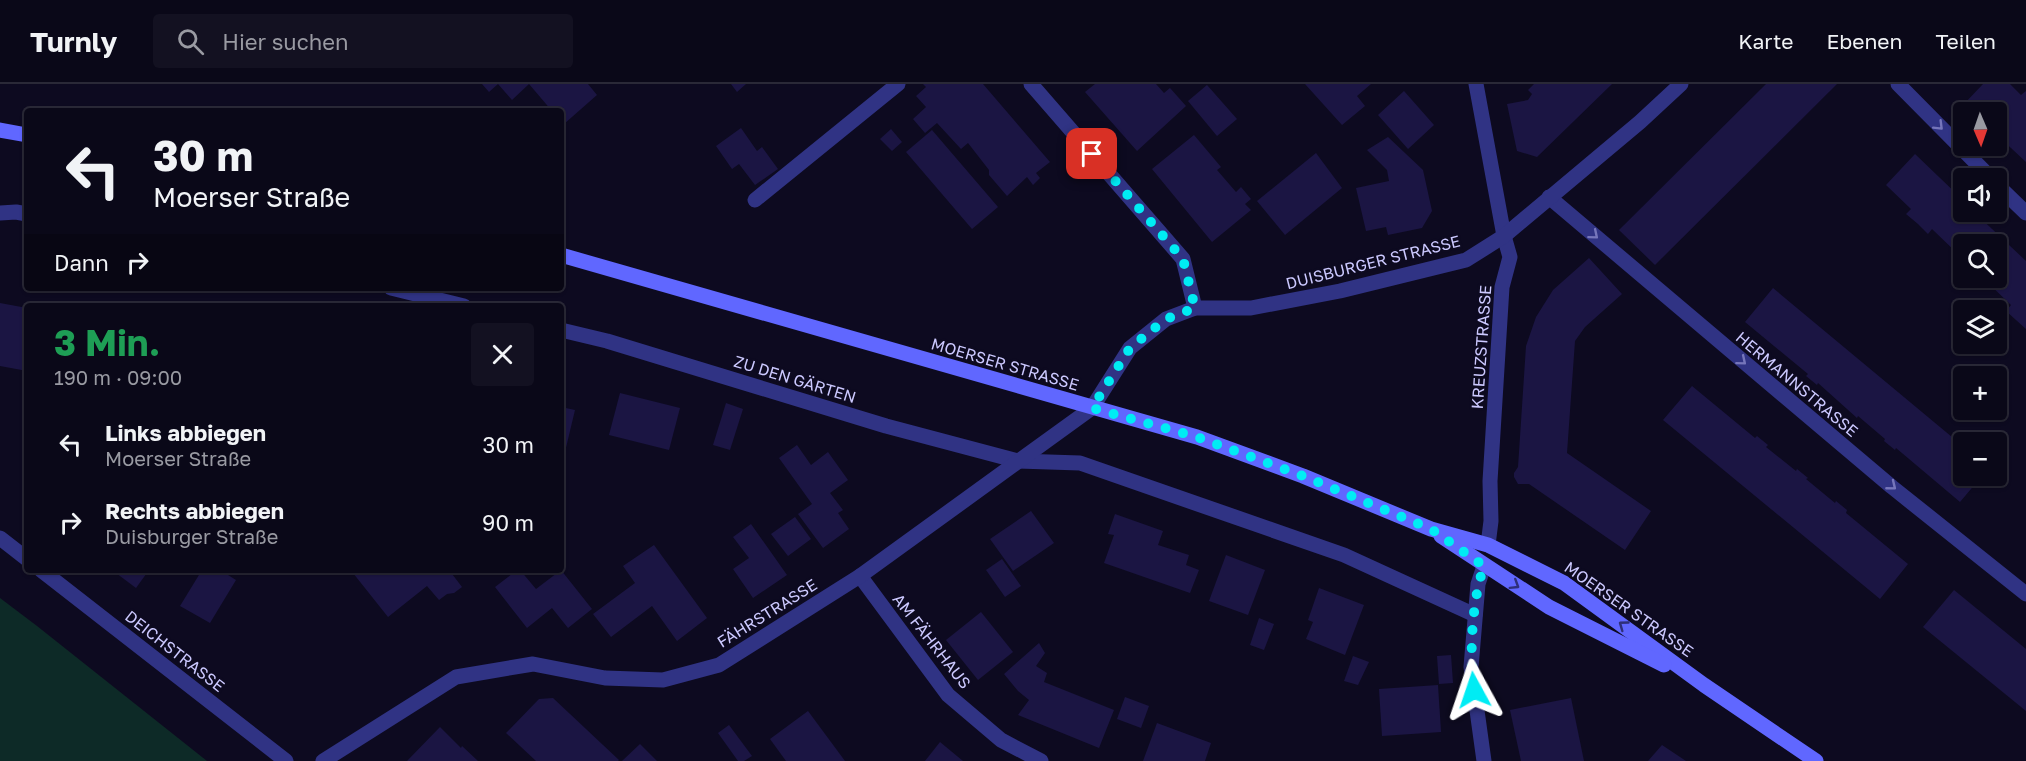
<!DOCTYPE html>
<html lang="de">
<head>
<meta charset="utf-8">
<style>
	body { margin:0; font-family:"Golos Text",sans-serif; background:#131121; color:#f1f3f6; height:100vh; display:flex; flex-direction:column; font-size:22px; white-space:nowrap }
	* { box-sizing:border-box; margin:0 }
	p { font-size:20px; color:#999aa2 }
	.icon { flex:none; width:33px; height:33px; fill:none; stroke:currentColor; stroke-width:2; stroke-linecap:round; stroke-linejoin:round }
	.map { position:relative; flex:1; overflow:hidden }
	.sheet { position:absolute; left:24px; top:219px; width:540px; height:270px; display:flex; flex-direction:column; background:#0a0818; border-radius:6px; box-shadow:0 2px 4px #0004,0 0 0 2px #2a2937 }
	.sheet>* { flex:none }
	.hud { position:absolute; left:24px; top:24px; width:540px; height:183px; border-radius:6px; box-shadow:0 2px 4px #0004,0 0 0 2px #2a2937; background:#0a0818; color:#f1f3f6; overflow:hidden }
	.needle { width:39px; rotate:178deg }
	.tools { position:absolute; left:1953px; top:18px; display:grid; gap:12px }
	.tools a { display:grid; place-items:center; width:54px; height:54px; border-radius:6px; background:#0a0818; box-shadow:0 2px 4px #0004,0 0 0 2px #2a2937; font-size:30px }
	.pin { position:absolute; display:grid; place-items:center; width:51px; height:51px; color:#fff; margin:-26px; border-radius:12px; box-shadow:0 3px 9px #0006 }
	.me { position:absolute; width:66px; margin:-33px; rotate:355deg; stroke-linejoin:round; filter:drop-shadow(0 0 4px #0008) }
	.turn { display:flex; align-items:center; gap:21px; height:126px; padding:0 30px; font-size:27px }
	.turn .icon { width:78px; height:78px; stroke-width:2.5 }
	.turn b { display:block; font-size:42px; line-height:51px }
	.then { display:flex; align-items:center; height:57px; padding:0 30px; background:#0003; gap:12px; font-size:22px }
	.round { display:grid; place-items:center; flex:none; width:63px; height:63px; border-radius:6px; background:#131121 }
	.overview { display:flex; align-items:center; justify-content:space-between; height:102px; padding:0 30px }
	h1 { font-size:36px; font-weight:700; line-height:45px; color:#1e9e55 }
	ul { padding:0; list-style:none }
	li { display:flex; align-items:center; gap:18px; height:78px; padding:0 30px }
	li div { flex:1 }
	li b { display:block; font-size:22px }
	li em { font-style:normal }
	header { display:flex; align-items:center; gap:36px; box-sizing:border-box; height:84px; padding:0 30px; background:#0a0818; border-bottom:2px solid #2a2937 }
	header strong { font-size:28px }
	nav { display:flex; gap:33px; margin-inline-start:auto; font-size:21px }
	.search { width:420px; height:54px; background:#131121; display:flex; align-items:center; gap:15px; box-sizing:border-box; padding:0 21px; border-radius:6px; color:#999aa2; font-size:22px }
	.map>svg:first-child { display:block }
</style>
</head>
<body>
<header>
<strong>Turnly</strong>
<div class="search"><svg class="icon" aria-label="search" viewBox="0 0 24 24"><circle cx="10" cy="10" r="6"/><path d="M15 15l6 6"/></svg>Hier suchen</div>
<nav><a>Karte</a><a>Ebenen</a><a>Teilen</a></nav>
</header>
<div class="map">
<svg width="2026" height="677" viewBox="0 0 2026 677">
	<rect width="100%" height="100%" fill="#0d0a20"/>
	<polygon fill="#0d2a27" points="0,514 37,542 207,677 0,677"/>
	<g fill="#1b1543">
		<polygon points="482,0 588,0 597,11 564,40 561,37 561,27 552,27 529,0 512,16 498,0 489,8"/>
		<polygon points="731,0 746,0 737,8"/>
		<polygon points="923,0 983,0 1050,78 1036,89 1040,94 1033,101 1027,93 1007,112 989,91 989,86 968,59 961,65 937,39 925,49 913,35 926,23 916,12 926,3"/>
		<polygon points="1095,0 1156,0 1164,9 1170,4 1186,22 1137,67 1085,8"/>
		<polygon points="1305,0 1371,0 1357,12 1365,22 1342,41"/>
		<polygon points="1534,0 1612,0 1537,73 1517,67 1507,20 1528,16 1532,10 1528,6"/>
		<polygon points="1766,0 1837,0 1655,181 1619,146"/>
		<polygon points="1983,0 2010,0 2021,11 2026,7 2026,78 1996,50 1996,28 1975,28 1965,19"/>
		<polygon points="1207,1 1237,35 1217,52 1188,17"/>
		<polygon points="1404,7 1434,41 1408,65 1378,31"/>
		<polygon points="741,44 757,67 762,63 778,85 755,101 739,80 732,85 716,62"/>
		<polygon points="891,45 902,58 892,67 880,55"/>
		<polygon points="932,46 998,123 972,145 906,68"/>
		<polygon points="1194,51 1221,83 1217,86 1236,108 1241,103 1251,115 1245,120 1251,126 1212,158 1152,85"/>
		<polygon points="1388,53 1423,86 1432,127 1422,144 1388,151 1386,143 1366,147 1356,104 1389,97 1387,86 1367,66"/>
		<polygon points="1316,69 1342,104 1285,151 1257,117"/>
		<polygon points="1915,70 1964,117 1964,128 1974,128 2026,177 2026,245 2006,227 2011,221 1983,194 1996,194 1996,160 1964,160 1964,185 1952,174 1957,169 1932,145 1928,150 1918,140 1906,130 1911,125 1886,101"/>
		<polygon points="1589,174 1622,210 1585,243 1575,257 1567,369 1651,427 1625,466 1529,400 1518,400 1514,393 1514,389 1518,383 1526,262 1536,233 1553,206"/>
		<polygon points="1773,204 1964,363 1964,392 1982,392 1960,418 1896,364 1895,366 1884,357 1885,355 1858,332 1857,334 1818,299 1817,301 1806,292 1808,290 1745,238"/>
		<polygon points="0,219 27,224 27,287 0,282"/>
		<polygon points="1692,302 1755,354 1757,352 1768,361 1766,363 1796,387 1797,385 1808,394 1806,395 1835,419 1836,417 1847,426 1846,429 1908,480 1880,515 1663,336"/>
		<polygon points="620,309 680,324 669,366 609,351"/>
		<polygon points="726,319 743,325 730,366 713,361"/>
		<polygon points="561,323 575,326 564,372 561,371"/>
		<polygon points="797,361 811,381 828,368 848,396 830,409 843,426 838,429 849,445 823,464 798,430 812,420 779,374"/>
		<polygon points="1031,427 1054,459 1013,487 990,455"/>
		<polygon points="1115,430 1163,447 1158,461 1189,471 1186,481 1199,486 1190,509 1104,479 1114,451 1108,450"/>
		<polygon points="795,433 811,455 788,472 771,450"/>
		<polygon points="751,440 787,491 753,514 733,485 749,474 733,453"/>
		<polygon points="654,461 707,534 677,557 652,522 611,553 593,530 635,499 623,482"/>
		<polygon points="1226,471 1265,486 1248,531 1209,517"/>
		<polygon points="1002,475 1021,502 1005,513 986,486"/>
		<polygon points="112,486 149,486 136,504"/>
		<polygon points="202,486 220,486 236,496 210,539 180,522"/>
		<polygon points="357,486 449,486 462,503 454,509 447,510 439,516 427,502 388,533 353,489"/>
		<polygon points="517,486 520,486 536,505 561,486 592,525 568,544 552,524 527,544 495,503"/>
		<polygon points="1319,504 1364,521 1345,571 1306,555 1313,538 1308,536"/>
		<polygon points="1954,506 2026,565 2026,627 1923,543"/>
		<polygon points="981,528 1013,568 978,596 946,556"/>
		<polygon points="1259,534 1274,540 1264,566 1250,561"/>
		<polygon points="1039,559 1045,569 1036,582 1047,589 1044,598 1114,626 1099,664 1018,631 1029,616 1018,607 1004,590"/>
		<polygon points="1451,571 1453,599 1439,600 1437,572"/>
		<polygon points="1353,572 1369,578 1358,601 1344,597"/>
		<polygon points="1438,601 1441,648 1382,652 1379,605"/>
		<polygon points="1125,613 1149,622 1141,644 1117,635"/>
		<polygon points="553,614 619,676 618,677 536,677 506,649 539,615"/>
		<polygon points="1571,614 1584,677 1521,677 1510,626"/>
		<polygon points="808,627 845,677 786,677 770,655"/>
		<polygon points="1157,639 1211,659 1205,677 1143,677"/>
		<polygon points="729,641 752,672 744,677 738,677 718,649"/>
		<polygon points="440,643 461,664 462,662 478,677 407,677"/>
		<polygon points="940,658 963,677 925,677"/>
		<polygon points="640,660 657,677 622,677"/>
		<polygon points="1662,661 1686,677 1648,677"/>
	</g>
	<g fill="none" stroke-linecap="round" stroke-linejoin="round">
		<polyline stroke="#303384" stroke-width="15" points="755,116 898,0"/>
		<g stroke="#303384" stroke-width="15">
			<polyline points="1031,0 1183,175 1195,224"/>
			<polyline points="1476,0 1504,152 1510,173 1502,203 1490,397 1491,437 1488,461"/>
			<polyline points="1898,0 1991,94"/>
			<polyline points="1996,100 2026,129"/>
			<polyline points="1549,113 1892,403 2026,510"/>
			<polyline points="0,129 16,128 27,130"/>
			<polyline points="391,204 464,222"/>
			<polyline points="561,246 607,257 886,342 1018,377 1080,379 1344,471 1475,531"/>
			<polyline points="0,454 27,475"/>
			<polyline points="41,486 286,677"/>
			<polyline points="860,492 948,611 1001,656 1041,677"/>
			<polyline points="323,677 456,593 533,580 605,594 663,596 719,581 860,492 1092,324 1130,264 1166,235 1195,224 1251,224 1340,207 1466,176 1504,152 1640,38 1681,0"/>
			<polyline points="1484,677 1471,583 1478,500 1484,482"/>
		</g>
		<g stroke="#6067ff" stroke-width="15">
			<polyline points="0,46 27,51"/>
			<polyline points="561,171 1197,353 1303,392 1431,445 1488,461 1564,499 1704,601 1816,677"/>
			<polyline points="1441,452 1549,523 1664,581"/>
		</g>
	</g>
	<defs><path id="oneway-chevron" d="M-2-3.5L2.5 0L-2 3.5" fill="none" stroke-width="1.6" stroke-linecap="round" stroke-linejoin="round" transform="scale(1.5)"/></defs>
	<g stroke="#7676bb">
		<use href="#oneway-chevron" transform="translate(1939 42) rotate(45)"/>
		<use href="#oneway-chevron" transform="translate(1594 151) rotate(40)"/>
		<use href="#oneway-chevron" transform="translate(1742 277) rotate(40)"/>
		<use href="#oneway-chevron" transform="translate(1892 402) rotate(39)"/>
	</g>
	<g stroke="#2e2f79">
		<use href="#oneway-chevron" transform="translate(1515 501) rotate(32)"/>
		<use href="#oneway-chevron" transform="translate(1623 541) rotate(-144)"/>
	</g>
	<g fill="none" stroke-linecap="round" stroke-linejoin="round">
		<path stroke="#00ecf4" stroke-width="10" stroke-dasharray="0 18" d="M1092 70 1183 175 1195 224 1166 235 1130 264 1092 324 1197 353 1303 392 1431 445 1484 482C1472 516 1469 570 1474 606"/>
	</g>
	<g text-anchor="middle" stroke-width="5" stroke-linejoin="round" paint-order="stroke">
		<g font-size="16" fill="#ccc9ff" stroke="#0d0a20">
			<text transform="translate(1373 178) rotate(-14)" y="6">DUISBURGER STRASSE</text>
			<text transform="translate(1481 263) rotate(-86)" y="6">KREUZSTRASSE</text>
			<text transform="translate(1005 280) rotate(16)" y="6">MOERSER STRASSE</text>
			<text transform="translate(795 295) rotate(17)" y="6">ZU DEN GÄRTEN</text>
			<text transform="translate(1797 300) rotate(40)" y="6">HERMANNSTRASSE</text>
			<text transform="translate(1629 525) rotate(35)" y="6">MOERSER STRASSE</text>
			<text transform="translate(767 529) rotate(-32)" y="6">FÄHRSTRASSE</text>
			<text transform="translate(932 557) rotate(52)" y="6">AM FÄHRHAUS</text>
			<text transform="translate(175 567) rotate(38)" y="6">DEICHSTRASSE</text>
		</g>
	</g>
</svg>
<div class="tools">
<a><svg class="needle" viewBox="-14 -14 28 28"><path d="M0-13l5 13h-10z" fill="#e53935"/><path d="M0 13l5-13h-10z" fill="#999aa2"/></svg></a>
<a><svg class="icon" aria-label="sound" viewBox="0 0 24 24"><path d="M4 9h4l5-4v14l-5-4H4zM17 9q2 3 0 6"/></svg></a>
<a><svg class="icon" aria-label="search" viewBox="0 0 24 24"><circle cx="10" cy="10" r="6"/><path d="M15 15l6 6"/></svg></a>
<a><svg class="icon" aria-label="layers" viewBox="0 0 24 24"><path d="M12 4l9 5-9 5-9-5zM3 14l9 5 9-5"/></svg></a>
<a>+</a>
<a>−</a>
</div>
<div class="pin" style="left:1092px;top:70px;background:#d93025"><svg class="icon" aria-label="arrive" viewBox="0 0 24 24"><path d="M6 21V4h12l-3 4 3 4H6"/></svg></div>
<svg class="me" style="left:1474px;top:606px" viewBox="-20 -20 40 40"><path d="M0-17L14 15 0 8-14 15z" fill="#00ecf4" stroke="#fff" stroke-width="4"/></svg>
<div class="hud">
<div class="turn"><svg class="icon" aria-label="left" viewBox="0 0 24 24"><path d="M17 20v-9H6M10 6l-5 5 5 5"/></svg><div><b>30 m</b>Moerser Straße</div></div>
<div class="then">Dann<svg class="icon" aria-label="right" viewBox="0 0 24 24"><path d="M7 20v-9h11M14 6l5 5-5 5"/></svg></div>
</div>
<section class="sheet">
<div class="overview"><div><h1>3 Min.</h1><p>190 m · 09:00</p></div><a class="round"><svg class="icon" aria-label="close" viewBox="0 0 24 24"><path d="M6 6l12 12M18 6L6 18"/></svg></a></div>
<ul>
<li><svg class="icon" aria-label="left" viewBox="0 0 24 24"><path d="M17 20v-9H6M10 6l-5 5 5 5"/></svg><div><b>Links abbiegen</b><p>Moerser Straße</p></div><em>30 m</em></li>
<li><svg class="icon" aria-label="right" viewBox="0 0 24 24"><path d="M7 20v-9h11M14 6l5 5-5 5"/></svg><div><b>Rechts abbiegen</b><p>Duisburger Straße</p></div><em>90 m</em></li>
</ul>
</section>
</div>
</body>
</html>
